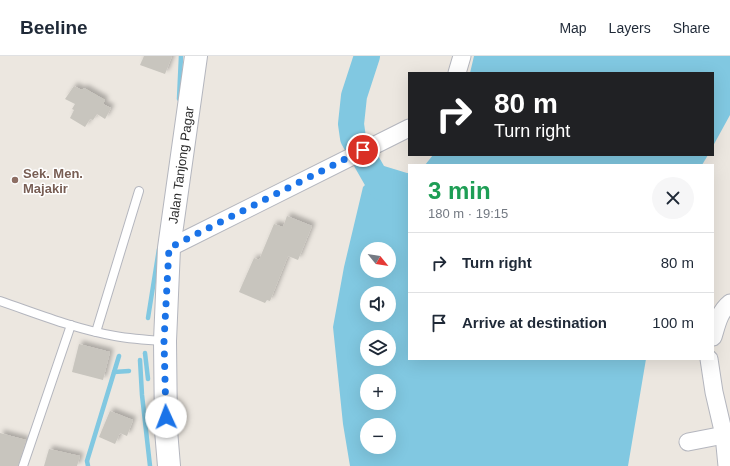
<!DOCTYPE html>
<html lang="en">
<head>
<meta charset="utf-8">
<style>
	body { margin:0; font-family:Arial,sans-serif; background:#f6f6f7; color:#1f2937; height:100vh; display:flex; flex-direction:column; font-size:15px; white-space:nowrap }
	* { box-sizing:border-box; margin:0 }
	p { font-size:13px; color:#747a83 }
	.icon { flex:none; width:22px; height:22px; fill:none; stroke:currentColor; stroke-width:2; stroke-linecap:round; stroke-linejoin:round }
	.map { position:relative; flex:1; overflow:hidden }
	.details { position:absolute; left:408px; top:108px; width:306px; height:196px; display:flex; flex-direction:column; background:#fff; border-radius:0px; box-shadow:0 4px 16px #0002 }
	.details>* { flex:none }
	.banner { position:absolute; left:408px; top:16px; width:306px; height:84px; border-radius:0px; box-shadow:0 4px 16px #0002; background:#202124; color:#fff; overflow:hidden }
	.needle { width:26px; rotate:120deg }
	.tools { position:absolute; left:360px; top:186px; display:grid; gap:8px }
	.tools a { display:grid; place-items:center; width:36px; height:36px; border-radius:50%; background:#fff; box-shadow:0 4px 16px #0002; font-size:20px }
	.pin { position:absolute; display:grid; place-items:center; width:34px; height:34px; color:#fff; margin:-17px; border:2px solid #fff; border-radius:50%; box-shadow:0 1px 4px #0007 }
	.me { position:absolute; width:44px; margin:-22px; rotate:358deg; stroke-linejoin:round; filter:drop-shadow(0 0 3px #0008) }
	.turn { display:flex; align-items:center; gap:14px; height:84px; padding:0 20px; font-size:18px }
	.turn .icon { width:52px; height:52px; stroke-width:2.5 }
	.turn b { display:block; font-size:28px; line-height:34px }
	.round { display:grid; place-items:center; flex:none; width:42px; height:42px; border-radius:21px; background:#f6f6f7 }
	.headline { display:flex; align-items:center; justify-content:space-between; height:68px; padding:0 20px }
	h1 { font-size:24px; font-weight:600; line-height:30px; color:#1e9e55 }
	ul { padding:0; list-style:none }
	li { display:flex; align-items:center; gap:12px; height:60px; padding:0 20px; border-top:1px solid #e0e1e3 }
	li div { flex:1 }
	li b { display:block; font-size:15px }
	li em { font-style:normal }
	header { display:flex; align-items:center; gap:24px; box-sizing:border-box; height:56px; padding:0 20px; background:#fff; border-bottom:1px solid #e0e1e3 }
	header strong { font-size:19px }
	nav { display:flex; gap:22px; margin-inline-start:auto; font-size:14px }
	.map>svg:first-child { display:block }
</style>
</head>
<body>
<header>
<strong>Beeline</strong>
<nav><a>Map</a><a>Layers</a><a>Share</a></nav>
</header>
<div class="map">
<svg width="730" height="410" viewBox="0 0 730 410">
	<defs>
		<filter id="shadow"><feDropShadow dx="3.5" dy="-3.5" stdDeviation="2" flood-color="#0004"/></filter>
	</defs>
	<rect width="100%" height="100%" fill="#ece7e0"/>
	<g fill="#81c8e1" fill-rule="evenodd">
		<polygon points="474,0 730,0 730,59 713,90 713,17 470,17"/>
		<polygon points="433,99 708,99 702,109 425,109"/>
		<path d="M384 110 407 117H409V303H646L628 410H350L343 368 333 271 344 211 363 131ZM367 193H389V215H367ZM367 237H389V259H367ZM367 281H389V303H367ZM367 325H389V347H367ZM367 369H389V391H367Z"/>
	</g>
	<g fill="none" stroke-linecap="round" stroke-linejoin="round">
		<g stroke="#81c8e1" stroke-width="4.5">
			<polyline points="179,43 181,0"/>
			<polyline points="148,262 159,193"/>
			<polyline points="145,297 148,323"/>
			<polyline points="140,304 142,339 150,410"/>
			<polyline points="114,316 129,315"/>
			<polyline points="88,410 87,405 119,300"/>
		</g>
		<polyline stroke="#81c8e1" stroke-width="26" points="367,0 354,40 351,68 353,82 381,131 397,140 409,144"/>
	</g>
	<g fill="#c8c5be" filter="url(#shadow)">
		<polygon points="144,0 172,0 165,18 140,9"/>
		<polygon points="74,30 82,34 84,32 105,44 103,48 111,52 105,63 97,58 93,64 90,63 85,71 70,62 74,54 72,53 75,48 65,43"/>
		<polygon points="287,160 312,170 298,204 288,200 270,245 267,244 265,247 239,236 254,202 259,204 274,168 283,171"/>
		<polygon points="79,288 110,296 103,324 72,316"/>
		<polygon points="110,355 133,364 127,380 120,377 115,388 99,381"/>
		<polygon points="0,377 26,384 18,410 0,410"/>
		<polygon points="49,393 80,400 77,410 44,410"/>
	</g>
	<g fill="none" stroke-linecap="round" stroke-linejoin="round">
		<defs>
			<g id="service">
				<path d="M0 245C38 258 75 273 115 280 131 283 147 284 164 285"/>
				<polyline points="96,276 139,135"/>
				<polyline points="23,410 71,269"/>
			</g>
			<g id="minor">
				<polyline points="457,17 462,0"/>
				<polyline points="169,192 409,72"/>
				<path d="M713 281C717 268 719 256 730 247"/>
				<polyline points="709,303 714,336 724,379 727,410"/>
				<polyline points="688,386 724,379 730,376"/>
			</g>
			<g id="secondary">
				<path id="s1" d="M169 410 166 374 165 285 169 192 196 0"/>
			</g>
		</defs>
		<use href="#service" stroke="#b4b6be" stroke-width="10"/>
		<use href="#minor" stroke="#b4b6be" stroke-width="19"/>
		<use href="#secondary" stroke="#b4b6be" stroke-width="24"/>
		<use href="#service" stroke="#fff" stroke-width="8"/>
		<use href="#minor" stroke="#fff" stroke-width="17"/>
		<use href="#secondary" stroke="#fff" stroke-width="22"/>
	</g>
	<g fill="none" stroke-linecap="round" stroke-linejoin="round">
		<polyline stroke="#1a73e8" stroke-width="7" stroke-dasharray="0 12.6" points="166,361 164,285 169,192 363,94"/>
	</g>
	<circle fill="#8d6e63" stroke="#fff" stroke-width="1.5" cx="15" cy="124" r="4"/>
	<g text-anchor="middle" stroke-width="3" stroke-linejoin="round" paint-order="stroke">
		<g font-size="13" fill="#2c2c2c" stroke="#fff">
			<text dy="5" stroke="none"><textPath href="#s1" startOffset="302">Jalan Tanjong Pagar</textPath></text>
		</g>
		<g font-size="13" font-weight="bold" fill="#785e54" stroke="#fff" text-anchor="start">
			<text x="23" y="122">Sek. Men.<tspan x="23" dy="15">Majakir</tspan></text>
		</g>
	</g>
</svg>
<div class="tools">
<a><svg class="needle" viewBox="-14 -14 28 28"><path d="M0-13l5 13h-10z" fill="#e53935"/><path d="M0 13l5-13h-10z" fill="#747a83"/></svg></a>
<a><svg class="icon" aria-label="sound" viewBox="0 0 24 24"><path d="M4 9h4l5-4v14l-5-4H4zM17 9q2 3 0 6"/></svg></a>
<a><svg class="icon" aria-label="layers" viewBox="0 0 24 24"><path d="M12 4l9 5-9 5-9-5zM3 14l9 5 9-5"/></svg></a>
<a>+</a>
<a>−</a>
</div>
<div class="pin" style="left:363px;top:94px;background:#d93025"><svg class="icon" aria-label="arrive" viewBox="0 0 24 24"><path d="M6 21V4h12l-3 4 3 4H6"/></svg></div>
<svg class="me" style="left:166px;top:361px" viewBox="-20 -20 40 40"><circle r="19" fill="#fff"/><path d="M0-13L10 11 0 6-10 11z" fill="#1a73e8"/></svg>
<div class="banner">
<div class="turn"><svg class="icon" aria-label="right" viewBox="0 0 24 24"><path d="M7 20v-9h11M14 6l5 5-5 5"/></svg><div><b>80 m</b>Turn right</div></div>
</div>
<section class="details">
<div class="headline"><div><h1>3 min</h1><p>180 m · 19:15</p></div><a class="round"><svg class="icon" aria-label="close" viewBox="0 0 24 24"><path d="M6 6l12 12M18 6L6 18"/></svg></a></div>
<ul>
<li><svg class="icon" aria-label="right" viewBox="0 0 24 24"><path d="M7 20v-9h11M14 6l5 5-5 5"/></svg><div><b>Turn right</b></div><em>80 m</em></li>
<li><svg class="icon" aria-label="arrive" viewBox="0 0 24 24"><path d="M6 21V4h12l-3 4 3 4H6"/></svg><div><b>Arrive at destination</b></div><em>100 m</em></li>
</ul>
</section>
</div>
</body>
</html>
